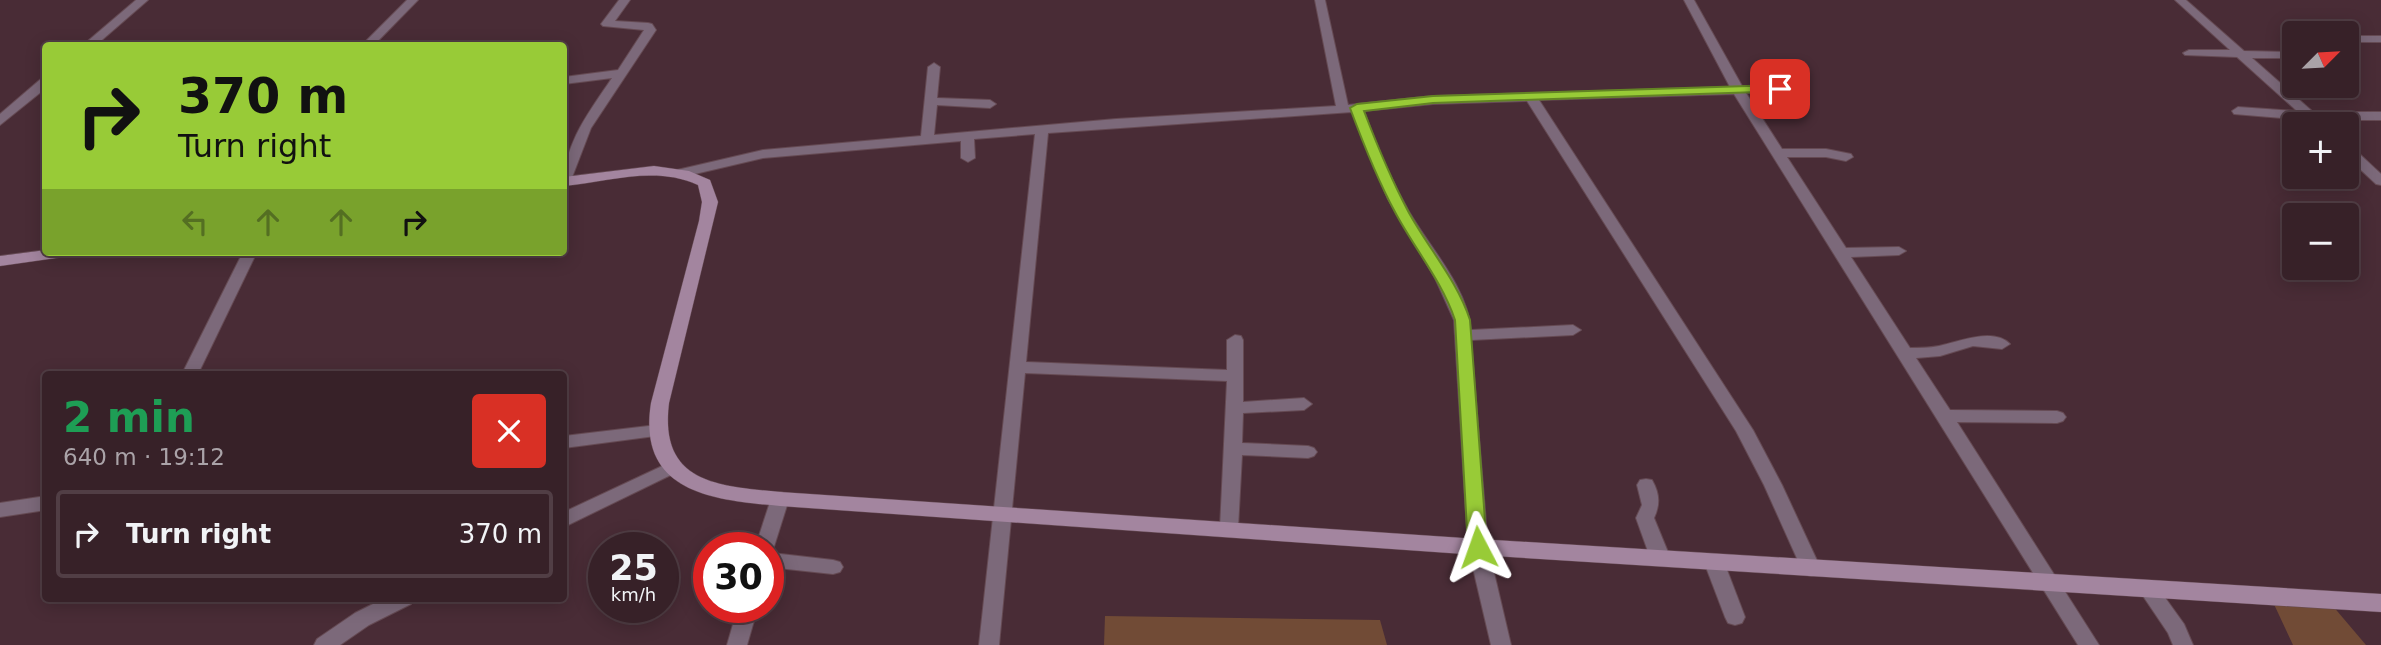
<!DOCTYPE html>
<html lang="en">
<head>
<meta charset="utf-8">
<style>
	body { margin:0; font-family:"DejaVu Sans",sans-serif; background:#3e2930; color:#f1f3f6; height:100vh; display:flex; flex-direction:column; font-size:26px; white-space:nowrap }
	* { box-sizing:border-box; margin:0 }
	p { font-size:23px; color:#aaa3a8 }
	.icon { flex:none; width:38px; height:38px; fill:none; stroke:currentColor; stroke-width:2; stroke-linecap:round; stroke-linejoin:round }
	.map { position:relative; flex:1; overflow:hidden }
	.panel { position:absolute; left:42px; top:371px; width:525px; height:231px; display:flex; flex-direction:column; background:#372128; border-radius:7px; box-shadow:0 4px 18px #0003,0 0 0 2px #513e45 }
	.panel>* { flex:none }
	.hud { position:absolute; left:42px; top:42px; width:525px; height:214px; border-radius:7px; box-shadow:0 4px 18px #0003,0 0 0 2px #513e45; background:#98cb37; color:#111; overflow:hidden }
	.needle { width:46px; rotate:66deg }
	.tools { position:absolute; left:2282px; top:21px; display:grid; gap:14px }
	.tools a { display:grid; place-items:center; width:77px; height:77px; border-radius:7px; background:#372128; box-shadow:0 4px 18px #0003,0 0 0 2px #513e45; font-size:35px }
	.speed { position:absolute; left:588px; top:532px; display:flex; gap:14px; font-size:35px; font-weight:700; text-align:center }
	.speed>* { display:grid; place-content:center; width:91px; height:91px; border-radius:50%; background:#372128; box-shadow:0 4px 18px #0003,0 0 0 2px #513e45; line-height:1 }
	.speed small { font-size:18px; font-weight:400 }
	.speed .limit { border:10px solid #d22; background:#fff; color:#111 }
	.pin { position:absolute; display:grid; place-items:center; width:60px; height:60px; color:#fff; margin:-30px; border-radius:14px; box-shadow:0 4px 10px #0006 }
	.me { position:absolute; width:77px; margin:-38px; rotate:356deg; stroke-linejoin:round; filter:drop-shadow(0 0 5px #0008) }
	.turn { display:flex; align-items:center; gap:24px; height:147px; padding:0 21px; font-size:32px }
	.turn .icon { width:91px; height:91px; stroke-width:2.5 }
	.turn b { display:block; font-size:49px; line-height:60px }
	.lanes { display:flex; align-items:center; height:66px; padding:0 21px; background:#0003; justify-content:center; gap:35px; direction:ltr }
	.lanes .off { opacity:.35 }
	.round { display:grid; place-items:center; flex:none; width:74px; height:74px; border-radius:7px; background:#3e2930 }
	.summary { display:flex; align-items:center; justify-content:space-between; height:119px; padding:0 21px }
	h1 { font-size:42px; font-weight:800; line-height:52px; color:#1e9e55 }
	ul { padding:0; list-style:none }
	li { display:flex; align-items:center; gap:21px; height:88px; margin:0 14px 10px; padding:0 7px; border:4px solid #513e45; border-radius:7px }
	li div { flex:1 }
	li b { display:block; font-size:26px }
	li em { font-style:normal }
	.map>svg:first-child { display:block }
</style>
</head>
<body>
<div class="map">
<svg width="2381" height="645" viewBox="0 0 2381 645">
	<rect width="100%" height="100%" fill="#492c36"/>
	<g fill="#714b36">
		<polygon points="2272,600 2332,605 2366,645 2293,645"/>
		<polygon points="1105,616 1380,620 1387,645 1104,645"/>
	</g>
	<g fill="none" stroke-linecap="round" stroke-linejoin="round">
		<defs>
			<g id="minor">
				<polygon points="136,0 148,0 95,46 82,46"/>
				<polygon points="407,0 418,0 373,46 361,46"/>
				<path d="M619 0H630L615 21 648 23 652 24 656 30 591 128 571 180 564 184C564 143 590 111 612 78L564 84V77L618 70 644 30 603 26 601 24Z"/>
				<path d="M1315 0H1325L1348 105 1433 96 1730 87 1684 0H1694L1742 86 1806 85 1808 88 1802 92 1746 93 1782 149H1826L1851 154 1853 157 1846 161 1826 157H1787L1846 248 1899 247 1906 251 1899 255 1851 257 1910 348C1919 348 1929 348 1939 346 1958 342 1993 327 2010 344L2002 349 1973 346 1940 356 1916 358 1950 410 2057 411 2063 413 2066 417 2063 421 2057 423 1957 422 2099 645H2078L1734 94 1539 100 1753 430 1782 485 1821 569 1818 574 1811 576 1804 574 1764 485 1736 431 1527 101 1433 104 1364 111C1376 145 1390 178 1408 210 1429 247 1467 286 1471 330L1573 325 1581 330 1573 335 1471 340 1488 547 1511 645H1491L1468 547 1454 320 1435 278 1388 199 1352 112 1048 133 1026 362 1227 370V340L1235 335 1241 336 1243 340V402L1304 398 1312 404 1304 410 1243 413 1242 443 1308 446 1314 448 1317 452 1314 456 1308 458 1242 455 1238 528 1236 533 1229 535 1222 533 1220 528 1227 381 1025 373 999 645H979L1035 134 974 139 975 158 968 162 961 158V141L763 158 682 177 675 173 677 170 763 150 921 136 928 67 934 63 940 67 937 98 990 100 996 104 990 108 937 105 934 135 1116 119 1336 106Z"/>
				<polygon points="2175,0 2186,0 2244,51 2294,52 2294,58 2252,58 2313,112 2381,112 2381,120 2322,120 2325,124 2312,124 2307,120 2234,114 2232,111 2238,107 2297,111 2237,57 2185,55 2183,53 2189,50 2230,50"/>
				<rect x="2347" y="36" width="34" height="6"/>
				<polygon points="42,78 46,78 46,88 0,125 0,114"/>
				<polygon points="2347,146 2352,147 2381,174 2381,185 2376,184 2347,157"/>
				<polygon points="243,252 257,252 198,374 182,374"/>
				<polygon points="657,425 663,427 666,431 663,435 564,448 564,436"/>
				<polygon points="673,461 679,463 682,467 679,471 564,527 564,512"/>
				<path d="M1646 479 1652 480C1660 494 1660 505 1654 518L1670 557 1667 562 1660 564 1653 562 1650 557 1636 518 1642 505 1637 485 1640 480Z"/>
				<polygon points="780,492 787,494 789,499 772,553 833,560 840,562 843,567 840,572 833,574 768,567 768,548 755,548 771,499 773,494"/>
				<polygon points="46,496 46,510 0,517 0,503"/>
				<polygon points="1714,555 1721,557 1724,562 1745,617 1742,623 1735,625 1728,623 1725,617 1704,562 1707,557"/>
				<polygon points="2149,582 2156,585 2184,624 2193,645 2173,645 2168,633 2139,590 2142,585"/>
				<polygon points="385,598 414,598 411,604 369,625 340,645 314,645 317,639 355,613"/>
				<polygon points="738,607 758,607 747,645 727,645"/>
			</g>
			<g id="secondary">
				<path d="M654 166 689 171 710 180 718 202 669 403C659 483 717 486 780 492L1478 539 2381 594V612L1478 555 780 506C711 500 637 492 651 403L699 221 702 202 698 185C655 165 608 182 564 186V177Z"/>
				<polygon points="46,250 46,252 71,252 63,257 0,266 0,256"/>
			</g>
		</defs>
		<use href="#minor" stroke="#654a53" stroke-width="2"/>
		<use href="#secondary" stroke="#654a53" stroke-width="1"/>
		<use href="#minor" fill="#7c697a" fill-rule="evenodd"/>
		<use href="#secondary" fill="#a3859f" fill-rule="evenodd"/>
	</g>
	<path fill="#98cb37" stroke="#638424" stroke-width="2" d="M1780 85 1785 86V91L1433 103 1364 111C1377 145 1391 179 1408 211 1428 248 1457 280 1470 320L1487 547 1484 552 1478 554 1471 552 1468 547 1455 320C1442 281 1414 248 1395 212 1377 179 1363 143 1350 108L1357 104 1433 96Z"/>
</svg>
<div class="tools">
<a><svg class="needle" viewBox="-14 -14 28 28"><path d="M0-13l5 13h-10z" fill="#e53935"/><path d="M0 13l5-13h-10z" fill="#aaa3a8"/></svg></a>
<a>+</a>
<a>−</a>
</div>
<div class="speed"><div>25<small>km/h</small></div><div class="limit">30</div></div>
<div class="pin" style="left:1780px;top:89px;background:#d93025"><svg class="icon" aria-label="arrive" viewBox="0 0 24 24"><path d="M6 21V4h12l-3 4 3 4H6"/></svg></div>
<svg class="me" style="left:1478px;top:547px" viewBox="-20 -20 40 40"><path d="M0-17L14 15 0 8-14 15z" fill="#98cb37" stroke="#fff" stroke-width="4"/></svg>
<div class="hud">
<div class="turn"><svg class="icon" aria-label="right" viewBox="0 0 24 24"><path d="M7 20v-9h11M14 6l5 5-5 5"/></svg><div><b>370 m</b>Turn right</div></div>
<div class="lanes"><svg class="icon off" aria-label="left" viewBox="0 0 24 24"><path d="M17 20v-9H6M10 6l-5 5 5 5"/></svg><svg class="icon off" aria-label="ahead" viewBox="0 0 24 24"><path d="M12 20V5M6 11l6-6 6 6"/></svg><svg class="icon off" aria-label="ahead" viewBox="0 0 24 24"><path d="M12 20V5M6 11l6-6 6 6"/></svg><svg class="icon" aria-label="right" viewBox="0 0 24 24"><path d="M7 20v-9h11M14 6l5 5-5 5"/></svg></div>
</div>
<section class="panel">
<div class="summary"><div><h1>2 min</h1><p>640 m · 19:12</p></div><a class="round" style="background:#d93025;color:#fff"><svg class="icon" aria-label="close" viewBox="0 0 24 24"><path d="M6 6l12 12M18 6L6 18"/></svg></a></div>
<ul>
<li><svg class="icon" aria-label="right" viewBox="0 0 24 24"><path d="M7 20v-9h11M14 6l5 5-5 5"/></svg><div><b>Turn right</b></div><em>370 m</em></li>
</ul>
</section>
</div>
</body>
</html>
